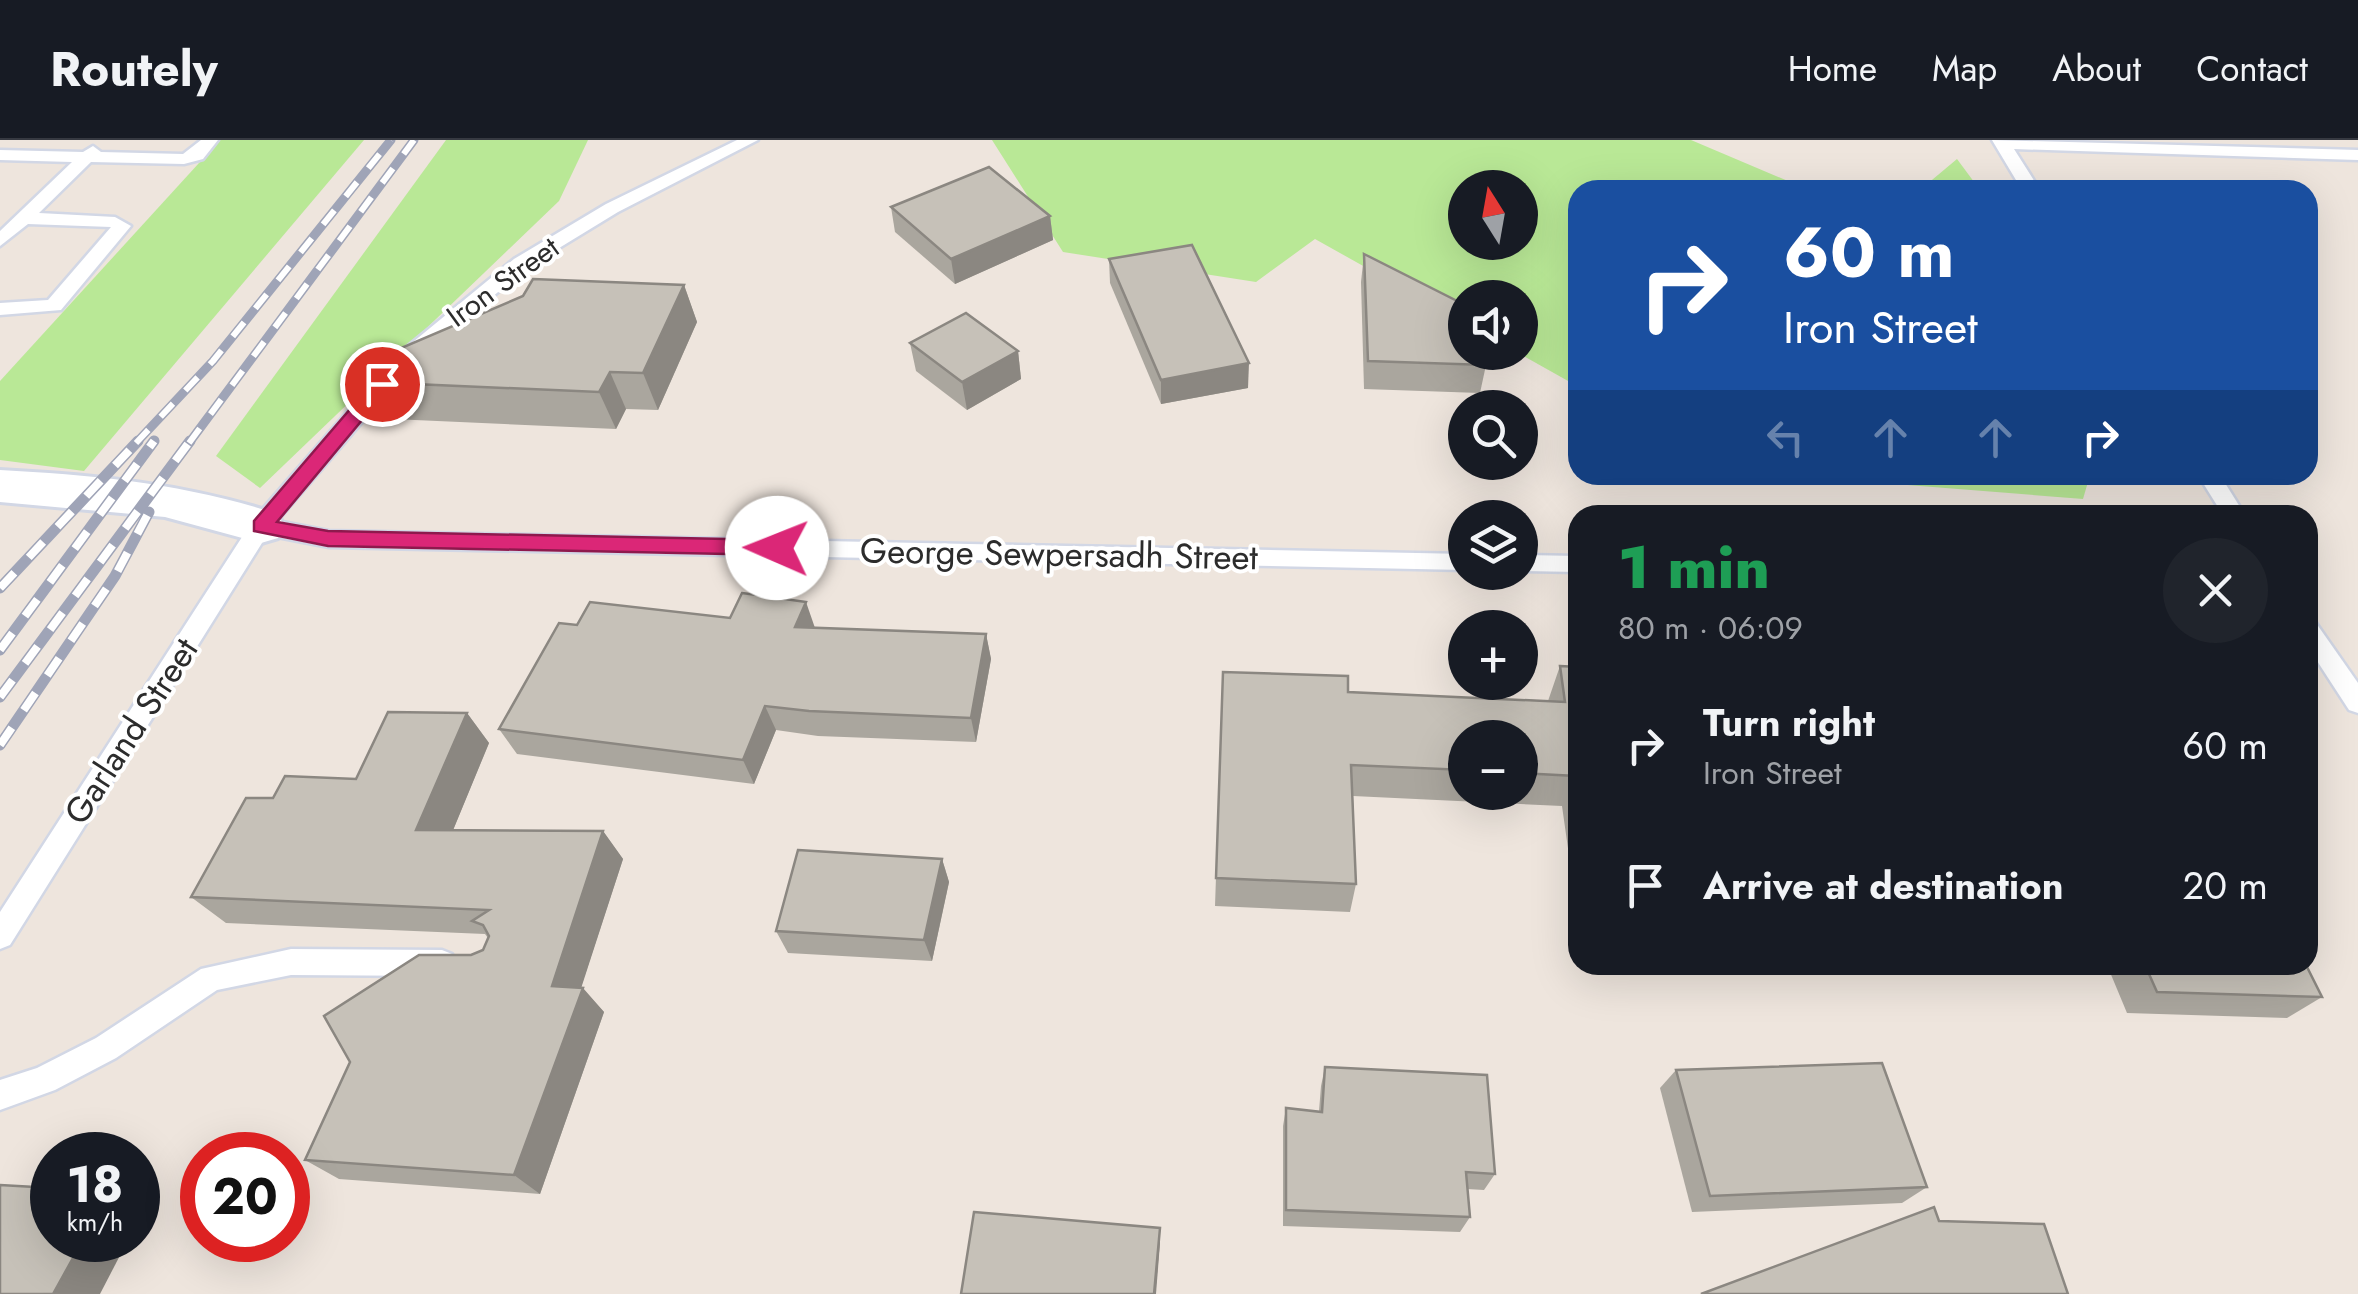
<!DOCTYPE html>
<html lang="en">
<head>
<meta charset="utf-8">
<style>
	body { margin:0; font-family:Jost,sans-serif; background:#20242c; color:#f1f3f6; height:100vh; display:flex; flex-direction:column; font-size:38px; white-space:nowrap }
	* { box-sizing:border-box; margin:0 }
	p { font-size:32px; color:#9ea1a6 }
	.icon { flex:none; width:55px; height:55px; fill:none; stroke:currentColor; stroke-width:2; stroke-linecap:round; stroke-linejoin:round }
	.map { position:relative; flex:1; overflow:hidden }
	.side { position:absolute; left:1568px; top:365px; width:750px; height:470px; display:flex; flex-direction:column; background:#171b24; border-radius:30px; box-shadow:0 10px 40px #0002 }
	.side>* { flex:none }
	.top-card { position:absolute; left:1568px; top:40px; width:750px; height:305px; border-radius:30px; box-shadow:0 10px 40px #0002; background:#1a4fa0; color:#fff; overflow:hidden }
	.needle { width:65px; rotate:349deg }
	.tools { position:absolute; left:1448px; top:30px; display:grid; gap:20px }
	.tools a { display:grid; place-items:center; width:90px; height:90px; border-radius:50%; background:#171b24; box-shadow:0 10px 40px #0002; font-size:50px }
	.speed { position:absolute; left:30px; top:992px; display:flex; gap:20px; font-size:50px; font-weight:700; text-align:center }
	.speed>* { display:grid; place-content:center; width:130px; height:130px; border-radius:50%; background:#171b24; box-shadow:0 10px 40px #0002; line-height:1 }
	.speed small { font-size:25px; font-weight:400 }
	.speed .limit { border:15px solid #d22; background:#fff; color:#111 }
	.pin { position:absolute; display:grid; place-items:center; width:85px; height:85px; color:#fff; margin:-42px; border:5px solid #fff; border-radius:50%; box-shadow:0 2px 10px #0007 }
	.me { position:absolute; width:110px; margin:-55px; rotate:271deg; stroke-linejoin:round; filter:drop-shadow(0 0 8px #0008) }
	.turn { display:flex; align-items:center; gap:35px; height:210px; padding:0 50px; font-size:45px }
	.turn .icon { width:130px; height:130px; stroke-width:2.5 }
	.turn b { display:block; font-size:70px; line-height:85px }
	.lanes { display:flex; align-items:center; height:95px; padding:0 50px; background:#0003; justify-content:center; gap:50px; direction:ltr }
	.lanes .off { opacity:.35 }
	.round { display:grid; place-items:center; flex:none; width:105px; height:105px; border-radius:52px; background:#20242c }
	.headline { display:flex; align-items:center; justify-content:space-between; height:170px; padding:0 50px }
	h1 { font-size:60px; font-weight:800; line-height:75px; color:#1e9e55 }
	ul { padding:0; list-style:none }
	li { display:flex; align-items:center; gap:30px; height:140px; padding:0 50px }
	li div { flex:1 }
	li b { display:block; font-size:38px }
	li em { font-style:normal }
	header { display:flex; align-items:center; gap:60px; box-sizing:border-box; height:140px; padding:0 50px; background:#171b24; border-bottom:2px solid #363941 }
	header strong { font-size:48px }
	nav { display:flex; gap:55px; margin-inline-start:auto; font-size:35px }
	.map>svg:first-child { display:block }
</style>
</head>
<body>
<header>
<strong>Routely</strong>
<nav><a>Home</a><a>Map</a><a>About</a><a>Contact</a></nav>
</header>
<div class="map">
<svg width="2358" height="1154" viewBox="0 0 2358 1154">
	<rect width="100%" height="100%" fill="#eee5dd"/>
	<g fill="#b9e896" fill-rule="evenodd">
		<polygon points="220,0 364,0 84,331 0,320 0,241"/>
		<polygon points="446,0 588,0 559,61 260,348 216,316"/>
		<path d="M992 0H1691L1809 50H1578L1577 246 1518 213 1520 158H1465V183L1315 99 1256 142 1063 112ZM1465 48H1520V102H1465Z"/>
		<polygon points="1957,19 1980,50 1920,50"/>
		<polygon points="1781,335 2090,335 2083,359"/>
	</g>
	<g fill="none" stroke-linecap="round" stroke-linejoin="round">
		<defs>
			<g id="service">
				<polygon points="201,0 218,0 203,19 184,24 91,22 39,73 115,77 131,86 61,170 0,175 0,163 48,160 111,87 28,84 0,106 0,91 72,22 0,20 0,10 83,12 93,6 101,12 183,14"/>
				<polygon points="737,0 758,0 618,72 528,127 410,226 277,381 329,391 1465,414 1465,430 329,407 267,395 10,805 0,809 0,772 253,380 396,216 514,119 606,64"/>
				<polygon points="1992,0 2358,10 2358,20 2014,9 2040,50 2022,50"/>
				<polygon points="2198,335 2220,335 2245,375 2223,375"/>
				<polygon points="1520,415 1578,416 1578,432 1520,431"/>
				<polygon points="2308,480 2316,483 2358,543 2358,573 2349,570 2308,507"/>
				<polygon points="291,809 442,810 452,814 456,823 452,832 442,836 291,835 217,850 116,918 55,950 0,970 0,940 37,928 96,898 201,829"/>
			</g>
			<path id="minor" d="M0 330C96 335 186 344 278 374L284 386 278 398 261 403 165 377 0 362Z"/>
		</defs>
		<use href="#service" stroke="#d2d7e5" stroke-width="5"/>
		<use href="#minor" stroke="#d2d7e5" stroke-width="6"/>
		<use href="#service" fill="#fff" fill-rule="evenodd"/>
		<use href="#minor" fill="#fff" fill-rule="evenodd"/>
		<defs>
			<g id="rail-far1">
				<polyline points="136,303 213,221 391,0"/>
				<polyline points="189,303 414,0"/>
			</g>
			<g id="rail">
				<polyline points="0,448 138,301"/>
				<polyline points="0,510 154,301"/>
				<polyline points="0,557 190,301"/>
				<polyline points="0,605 115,436 149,372"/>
			</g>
		</defs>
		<use href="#rail-far1" stroke="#9fa4b7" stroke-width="9"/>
		<use href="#rail" stroke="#9fa4b7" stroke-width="11"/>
		<use href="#rail-far1" stroke="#fff" stroke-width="6" stroke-dasharray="18" stroke-linecap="butt"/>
		<use href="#rail" stroke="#fff" stroke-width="8" stroke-dasharray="21" stroke-linecap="butt"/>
	</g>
	<g fill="#aaa69e" fill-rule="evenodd">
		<polygon points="891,67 1050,76 1053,100 955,144 895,92"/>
		<polygon points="1364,114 1486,225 1480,253 1364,249 1361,142"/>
		<polygon points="1109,119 1248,248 1161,264 1110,143"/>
		<polygon points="684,145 697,182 658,270 626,269 616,289 370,278 346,241"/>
		<polygon points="910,203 1018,211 1021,239 967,270 916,231"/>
		<polygon points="577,485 815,488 986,494 991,519 976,602 818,596 776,590 754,644 517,614 499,589"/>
		<path d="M1560 526 1578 527V779L1562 666 1353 656 1356 744 1350 772 1215 766 1223 532 1348 552 1548 561ZM1465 598H1520V652H1465Z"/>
		<polygon points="467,573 489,603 453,690 603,691 623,719 581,847 604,872 540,1054 339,1039 305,1020 471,815 483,810 488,798 485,794 226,783 191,757 273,658 356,639"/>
		<polygon points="942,719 949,742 932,821 788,813 776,791"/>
		<polygon points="2107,825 2306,825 2322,857 2287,878 2127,873"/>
		<polygon points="1325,927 1495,1034 1484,1050 1467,1049 1470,1077 1460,1092 1283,1086 1283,986 1286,968 1319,971 1321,946"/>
		<polygon points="1676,930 1927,1047 1902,1063 1692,1072 1660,948"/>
	</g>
	<g fill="#8b8781">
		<polygon points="1050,76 1053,100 955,144 951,119"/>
		<polygon points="684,145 697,182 658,270 643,233"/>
		<polygon points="1018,211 1021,239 967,270 962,242"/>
		<polygon points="1249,223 1248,248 1161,264 1161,240"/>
		<polygon points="610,232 626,269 616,289 599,252"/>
		<polygon points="806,462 815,488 795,487"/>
		<polygon points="986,494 991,519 976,602 971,578"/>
		<polygon points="765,566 776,590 754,644 743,620"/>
		<polygon points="467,573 489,603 442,717 416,690"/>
		<polygon points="603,691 623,719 574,870 552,846"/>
		<polygon points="942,719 949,742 932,821 924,800"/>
		<polygon points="583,848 604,872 540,1054 514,1035"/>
		<polygon points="138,1065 145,1068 138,1082"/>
		<polygon points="1160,1088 1160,1103 1156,1154 1154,1154"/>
		<polygon points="83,1100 128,1100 100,1154 53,1154"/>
	</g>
	<g fill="#c6c1b8" stroke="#8b8781" stroke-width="2.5">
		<polygon points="989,27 1050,76 951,119 891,67"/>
		<polygon points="1192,105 1249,223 1161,240 1109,119"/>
		<polygon points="1364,114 1465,165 1465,212 1485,212 1486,225 1368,221"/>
		<polygon points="533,139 684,145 643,233 610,232 599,252 346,241 359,226 523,156"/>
		<polygon points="966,173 1018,211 962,242 910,203"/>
		<polygon points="742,453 806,462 795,487 986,494 971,578 809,571 765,566 743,620 499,589 559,483 577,485 590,462 730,478"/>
		<polygon points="1560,526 1578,527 1578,646 1576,636 1520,633 1520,598 1465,598 1465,630 1351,625 1356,744 1216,738 1223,532 1348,536 1348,552 1565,562"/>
		<polygon points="388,572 467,573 416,690 603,691 552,846 583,848 514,1035 305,1020 350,922 324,876 419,815 471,815 483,810 489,796 483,785 472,781 489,770 191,757 246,658 273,658 285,636 356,639"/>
		<polygon points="798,710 942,719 924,800 776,791"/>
		<polygon points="2145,825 2306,825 2322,857 2157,852"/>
		<polygon points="1882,923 1927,1047 1710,1056 1676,930"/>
		<polygon points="1325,927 1487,935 1495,1034 1466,1032 1470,1077 1286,1070 1286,968 1322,972"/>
		<polygon points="0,1045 52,1048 52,1100 83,1100 53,1154 0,1154"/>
		<polygon points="1934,1067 1939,1081 2044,1084 2068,1154 1701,1154"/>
		<polygon points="974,1072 1160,1088 1154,1154 961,1154"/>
	</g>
	<polygon fill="#db2777" stroke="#8e194d" stroke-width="2.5" points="382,238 388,240 388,249 277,382 328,391 777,400 787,408 777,415 328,406 254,391 254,381 375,240"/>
	<g text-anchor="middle" stroke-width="8" stroke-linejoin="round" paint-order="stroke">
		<g font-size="30" fill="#2c2c2c" stroke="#fff">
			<text transform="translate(503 142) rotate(-36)" y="10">Iron Street</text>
		</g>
		<g font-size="35" fill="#2c2c2c" stroke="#fff">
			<text transform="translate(1059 414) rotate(1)" y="12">George Sewpersadh Street</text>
			<text transform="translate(131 591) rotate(-57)" y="12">Garland Street</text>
		</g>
	</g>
</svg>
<div class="tools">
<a><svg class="needle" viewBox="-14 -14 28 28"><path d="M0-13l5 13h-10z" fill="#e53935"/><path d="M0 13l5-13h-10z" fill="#9ea1a6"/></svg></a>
<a><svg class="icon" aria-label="sound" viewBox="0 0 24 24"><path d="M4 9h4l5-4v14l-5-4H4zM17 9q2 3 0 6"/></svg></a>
<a><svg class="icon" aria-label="search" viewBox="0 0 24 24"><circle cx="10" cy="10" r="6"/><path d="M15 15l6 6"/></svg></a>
<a><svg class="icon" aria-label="layers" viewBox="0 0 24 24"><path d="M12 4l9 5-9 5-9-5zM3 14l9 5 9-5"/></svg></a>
<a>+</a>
<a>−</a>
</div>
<div class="speed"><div>18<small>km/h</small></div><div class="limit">20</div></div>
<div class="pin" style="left:382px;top:244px;background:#d93025"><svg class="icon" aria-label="arrive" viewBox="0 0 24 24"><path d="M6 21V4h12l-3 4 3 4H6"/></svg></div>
<svg class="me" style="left:777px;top:408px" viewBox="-20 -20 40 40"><circle r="19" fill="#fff"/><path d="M0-13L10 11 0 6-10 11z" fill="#db2777"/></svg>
<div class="top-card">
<div class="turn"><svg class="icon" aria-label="right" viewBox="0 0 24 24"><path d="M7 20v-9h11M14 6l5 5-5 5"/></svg><div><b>60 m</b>Iron Street</div></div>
<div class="lanes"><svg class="icon off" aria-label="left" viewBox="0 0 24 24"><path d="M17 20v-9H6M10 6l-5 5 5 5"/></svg><svg class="icon off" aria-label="ahead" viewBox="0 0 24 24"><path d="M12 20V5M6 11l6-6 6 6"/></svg><svg class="icon off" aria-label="ahead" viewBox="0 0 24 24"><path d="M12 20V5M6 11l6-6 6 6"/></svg><svg class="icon" aria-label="right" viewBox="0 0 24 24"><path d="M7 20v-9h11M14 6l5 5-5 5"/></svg></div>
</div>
<section class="side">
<div class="headline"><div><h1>1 min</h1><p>80 m · 06:09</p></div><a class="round"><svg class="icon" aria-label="close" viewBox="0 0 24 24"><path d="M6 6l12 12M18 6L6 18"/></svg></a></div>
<ul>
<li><svg class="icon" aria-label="right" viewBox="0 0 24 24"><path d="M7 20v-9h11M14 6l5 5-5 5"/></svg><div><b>Turn right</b><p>Iron Street</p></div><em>60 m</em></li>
<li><svg class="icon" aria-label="arrive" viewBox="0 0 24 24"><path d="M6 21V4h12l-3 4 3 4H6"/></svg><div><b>Arrive at destination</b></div><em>20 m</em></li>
</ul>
</section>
</div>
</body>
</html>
